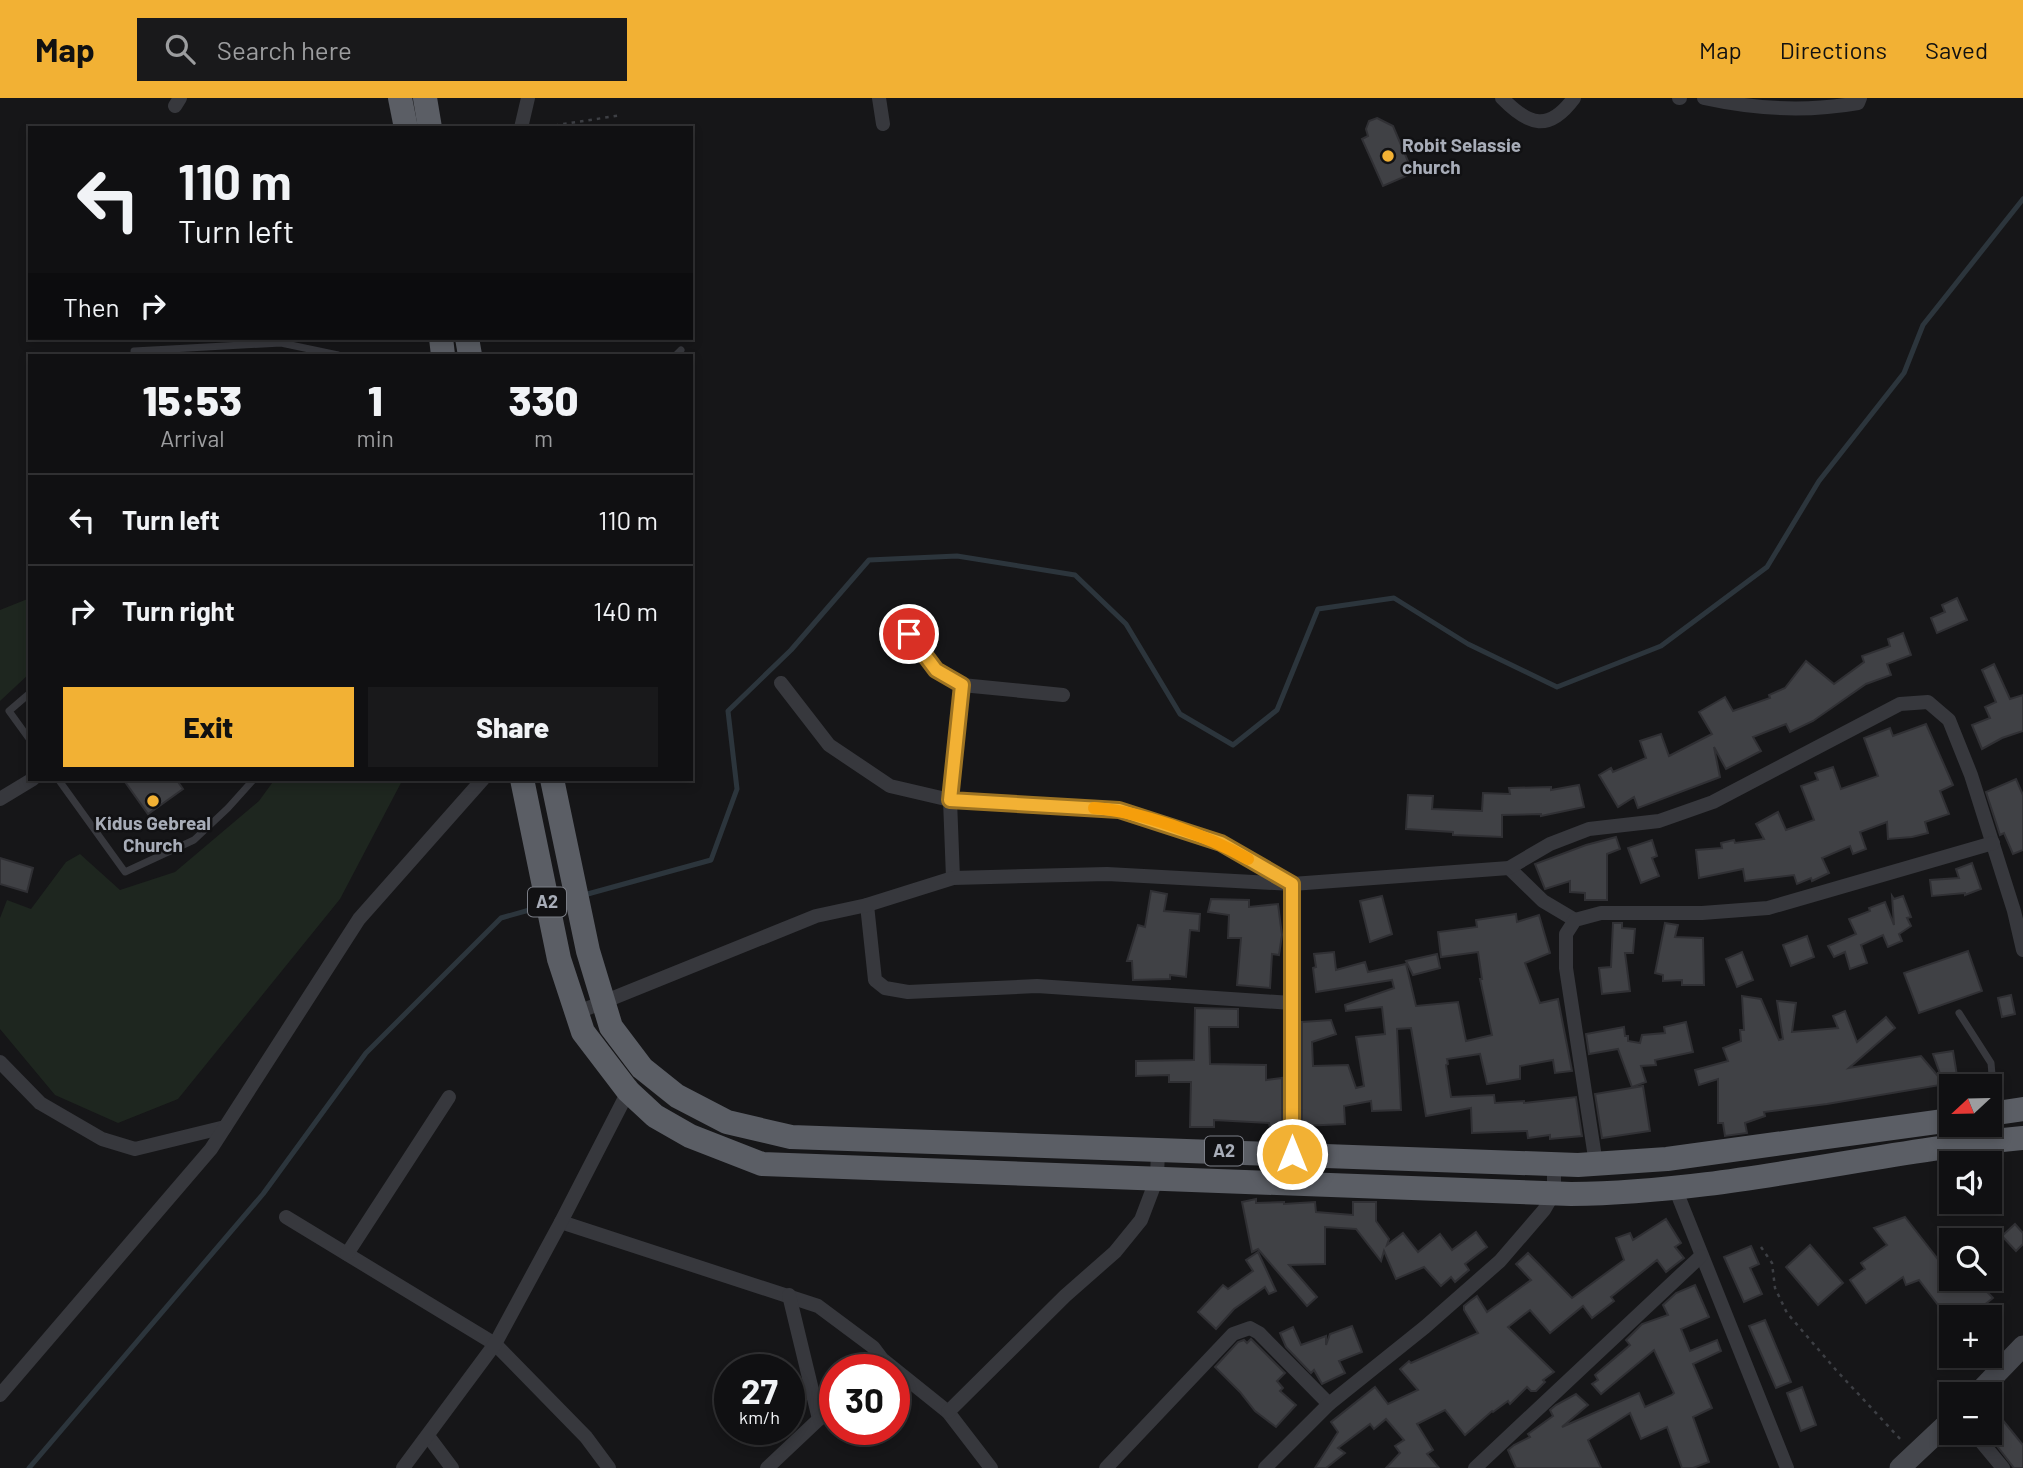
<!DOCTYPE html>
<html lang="en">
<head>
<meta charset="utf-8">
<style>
	body { margin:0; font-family:Barlow,sans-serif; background:#19191b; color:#f1f3f6; height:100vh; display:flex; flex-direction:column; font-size:26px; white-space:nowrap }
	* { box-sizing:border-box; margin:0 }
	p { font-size:23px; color:#9c9d9f }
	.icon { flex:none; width:38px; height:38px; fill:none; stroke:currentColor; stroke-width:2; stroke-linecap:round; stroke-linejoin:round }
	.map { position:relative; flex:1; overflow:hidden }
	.sheet { position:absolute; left:28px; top:256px; width:665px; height:427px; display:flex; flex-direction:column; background:#101012; border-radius:0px; box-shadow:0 4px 10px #0003,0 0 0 2px #303032 }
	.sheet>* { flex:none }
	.hud { position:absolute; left:28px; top:28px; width:665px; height:214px; border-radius:0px; box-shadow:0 4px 10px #0003,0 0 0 2px #303032; background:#101012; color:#f1f3f6; overflow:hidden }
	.needle { width:46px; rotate:248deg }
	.buttons { position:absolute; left:1939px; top:976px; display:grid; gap:14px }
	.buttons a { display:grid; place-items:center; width:63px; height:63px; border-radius:0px; background:#101012; box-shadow:0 4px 10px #0003,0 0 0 2px #303032; font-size:35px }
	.speed { position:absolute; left:714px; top:1256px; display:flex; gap:14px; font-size:35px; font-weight:700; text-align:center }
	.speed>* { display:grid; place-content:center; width:91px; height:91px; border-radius:50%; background:#101012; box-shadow:0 4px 10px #0003,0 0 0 2px #303032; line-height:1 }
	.speed small { font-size:18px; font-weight:400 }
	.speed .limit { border:10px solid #d22; background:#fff; color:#111 }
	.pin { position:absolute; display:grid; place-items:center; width:60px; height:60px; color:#fff; margin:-30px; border:4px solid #fff; border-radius:50%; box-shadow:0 2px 7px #0007 }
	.me { position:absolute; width:77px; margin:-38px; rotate:0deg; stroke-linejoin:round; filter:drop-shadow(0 0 5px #0008) }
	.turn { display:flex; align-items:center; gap:24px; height:147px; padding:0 35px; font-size:32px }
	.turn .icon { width:91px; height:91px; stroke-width:2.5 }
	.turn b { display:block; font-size:49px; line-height:60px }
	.then { display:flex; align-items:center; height:66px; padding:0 35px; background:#0003; gap:14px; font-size:26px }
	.eta { display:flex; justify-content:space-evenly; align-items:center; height:119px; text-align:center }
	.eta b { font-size:42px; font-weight:800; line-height:49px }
	.cta { display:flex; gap:14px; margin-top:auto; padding:14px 35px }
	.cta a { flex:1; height:80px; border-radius:0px; background:#f2b134; color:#111; font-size:28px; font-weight:800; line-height:80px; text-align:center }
	.cta a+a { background:#19191b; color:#f1f3f6 }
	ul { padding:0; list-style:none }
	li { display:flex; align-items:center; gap:21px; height:91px; padding:0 35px; border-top:2px solid #303032 }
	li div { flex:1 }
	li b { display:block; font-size:26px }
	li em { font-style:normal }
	header { display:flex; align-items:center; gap:42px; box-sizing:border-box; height:98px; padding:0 35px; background:#f2b134; color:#111 }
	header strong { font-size:33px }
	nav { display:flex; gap:38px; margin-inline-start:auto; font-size:24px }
	.search { width:490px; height:63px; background:#19191b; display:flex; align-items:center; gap:18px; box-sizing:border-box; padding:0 24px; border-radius:0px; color:#9c9d9f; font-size:26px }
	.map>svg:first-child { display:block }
</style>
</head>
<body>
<header>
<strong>Map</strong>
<div class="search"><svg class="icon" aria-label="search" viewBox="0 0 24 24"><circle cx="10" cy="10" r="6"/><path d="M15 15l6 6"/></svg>Search here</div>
<nav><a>Map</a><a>Directions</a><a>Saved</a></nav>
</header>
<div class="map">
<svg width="2023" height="1370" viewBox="0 0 2023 1370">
	<rect width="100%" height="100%" fill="#161618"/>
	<g fill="#1e261f">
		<polygon points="30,500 30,575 0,603 0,512"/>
		<polygon points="275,681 403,681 340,801 178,1001 118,1025 55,997 0,931 0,820 7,802 31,811 66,764 80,756 120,792 175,774 259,703"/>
	</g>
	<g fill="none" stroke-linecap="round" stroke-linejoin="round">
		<g stroke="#2c353c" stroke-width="5">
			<polyline points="584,797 711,762 737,691 728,613 791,552 869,462 957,458 1075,477 1126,526 1180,616 1233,647 1277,612 1318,511 1394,500 1468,546 1557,589 1661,548 1767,469 1819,383 1904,275 1923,227 2023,101"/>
			<polyline points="29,1370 263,1096 366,955 501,820 540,809"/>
		</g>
	</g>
	<g fill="#404145" stroke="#303034" stroke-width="2">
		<polygon points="1377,20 1393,28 1413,75 1383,88 1362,41 1368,38 1366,31 1369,23"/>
		<polygon points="1957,500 1967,522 1937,535 1931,520 1945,514 1942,507"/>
		<polygon points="1903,535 1911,557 1887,566 1891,577 1866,586 1813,623 1790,634 1786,626 1753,639 1761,653 1726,671 1714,649 1720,679 1638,710 1634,699 1618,709 1599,677 1611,670 1613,674 1646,660 1640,643 1661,636 1669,658 1712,636 1699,614 1725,599 1733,613 1770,600 1769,597 1785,590 1806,563 1834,586 1864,564 1862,558 1890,548 1888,541"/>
		<polygon points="1994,566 2010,601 2023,597 2023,633 2002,640 1982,651 1972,627 1990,620 1985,609 1996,604 1982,572"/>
		<polygon points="1926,626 1953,687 1940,693 1949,716 1925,724 1928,735 1912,739 1888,741 1887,724 1860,734 1866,751 1853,756 1850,748 1822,760 1829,775 1812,783 1811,780 1797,786 1794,777 1745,783 1743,771 1699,780 1696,752 1722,750 1721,745 1734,742 1735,745 1764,741 1756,726 1778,714 1786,732 1814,722 1801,688 1818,682 1815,675 1833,669 1841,691 1878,678 1864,640 1890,630 1893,638"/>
		<polygon points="123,681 176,681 183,691 148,716"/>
		<polygon points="2016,681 2023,697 2023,752 2013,756 2004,735 2000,737 1986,694"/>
		<polygon points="1579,687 1584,709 1541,718 1541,716 1502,717 1502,739 1453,737 1453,734 1406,731 1408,697 1433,698 1432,711 1482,713 1483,695 1510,696 1509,690 1551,689 1551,692"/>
		<polygon points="1616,739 1620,751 1607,756 1607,802 1585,802 1585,795 1570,794 1570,783 1545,791 1535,766 1586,747"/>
		<polygon points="1652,742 1657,758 1652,760 1659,778 1641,785 1628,750"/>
		<polygon points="0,760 33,770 27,794 0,786"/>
		<polygon points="1972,765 1981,791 1965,797 1965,795 1932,798 1930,782 1959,780 1956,771"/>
		<polygon points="1151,793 1167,796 1164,813 1200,816 1199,833 1190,832 1186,879 1170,877 1170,881 1133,882 1132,863 1127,863 1138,827 1145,829"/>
		<polygon points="1382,798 1392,836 1370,844 1360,803"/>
		<polygon points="1892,798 1894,801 1903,798 1911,819 1907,820 1911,828 1899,836 1902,843 1888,849 1883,837 1861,847 1867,865 1850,871 1845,854 1834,859 1828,848 1856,836 1849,821 1870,813 1869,810 1885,804 1894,827"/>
		<polygon points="1211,801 1249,802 1249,809 1278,806 1282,837 1279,857 1272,856 1270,890 1237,887 1241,840 1228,840 1229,817 1208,814"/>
		<polygon points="1516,816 1517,824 1539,817 1550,855 1525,865 1540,905 1558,901 1572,973 1555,975 1553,962 1520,968 1520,981 1487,986 1480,956 1447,961 1448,966 1446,967 1451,999 1494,997 1495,1005 1524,1003 1524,1005 1576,999 1582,1038 1550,1041 1550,1037 1528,1040 1527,1033 1472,1035 1471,1010 1426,1018 1411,930 1397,931 1401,1012 1372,1013 1371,1003 1344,1008 1345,1026 1302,1028 1302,924 1331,922 1336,936 1312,944 1313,968 1348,967 1356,990 1364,988 1356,939 1385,936 1382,909 1346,913 1345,907 1394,890 1392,882 1316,894 1313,870 1316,869 1314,856 1334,854 1336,872 1365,864 1368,874 1406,866 1416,908 1458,904 1466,943 1492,937 1480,881 1482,881 1478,854 1441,859 1438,834 1477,829 1476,822"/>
		<polygon points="1613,825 1622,825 1622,830 1635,831 1633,855 1625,855 1630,893 1602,896 1599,870 1611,869"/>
		<polygon points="1665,825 1678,827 1675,839 1703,840 1704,887 1682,887 1682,882 1663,883 1663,877 1655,875"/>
		<polygon points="1807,838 1814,859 1791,868 1783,847"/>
		<polygon points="1968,853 1982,893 1919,915 1904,875"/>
		<polygon points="1742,854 1753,882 1737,889 1726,861"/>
		<polygon points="1437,856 1440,870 1413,877 1406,863"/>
		<polygon points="2011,897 2015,916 2002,919 1998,900"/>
		<polygon points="1742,898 1761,901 1779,942 1783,941 1777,903 1796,905 1792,934 1838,930 1833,918 1845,913 1857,944 1886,919 1895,930 1849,970 1921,958 1943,984 1933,956 1953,953 1958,984 1827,1006 1764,1014 1765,1018 1745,1025 1747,1035 1725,1038 1723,1025 1718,1025 1718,981 1699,987 1695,972 1728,963 1723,950 1741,943 1740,932 1744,932"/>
		<polygon points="1195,910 1238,911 1238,929 1209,929 1210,966 1266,967 1266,982 1282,980 1282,1028 1270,1030 1269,1025 1214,1022 1214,1029 1190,1029 1191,984 1169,984 1169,977 1136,978 1136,963 1194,962"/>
		<polygon points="1686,924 1693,954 1655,962 1656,967 1641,968 1646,984 1632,989 1618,951 1589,956 1586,936 1624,929 1625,938 1628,938 1628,943 1640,945 1642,937 1665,935 1664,929"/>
		<polygon points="1643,988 1650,1033 1602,1040 1595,996"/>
		<polygon points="1256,1101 1256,1105 1284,1104 1284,1106 1315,1104 1316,1114 1353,1117 1353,1104 1376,1104 1376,1123 1389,1141 1387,1147 1403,1135 1418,1154 1440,1136 1452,1152 1476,1134 1487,1149 1465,1166 1469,1172 1455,1184 1451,1179 1441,1188 1424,1169 1396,1181 1384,1153 1381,1163 1356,1131 1325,1129 1325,1166 1289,1167 1317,1199 1307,1208 1258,1151 1252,1154 1242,1104"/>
		<polygon points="1905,1119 1951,1178 1951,1181 1975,1181 1993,1200 1968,1220 1948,1220 1919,1182 1906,1187 1903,1179 1866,1205 1850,1182 1865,1171 1861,1165 1887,1147 1874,1130"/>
		<polygon points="1666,1121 1681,1145 1675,1149 1684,1160 1666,1174 1657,1162 1611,1199 1614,1203 1592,1220 1583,1208 1550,1235 1530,1212 1508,1229 1554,1274 1543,1282 1545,1284 1536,1293 1531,1293 1527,1289 1510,1306 1508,1303 1493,1314 1492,1313 1465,1337 1445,1312 1417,1326 1433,1352 1427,1356 1439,1370 1386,1370 1400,1355 1395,1348 1404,1342 1386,1321 1374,1331 1370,1326 1338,1350 1345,1355 1326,1370 1315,1370 1338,1334 1331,1324 1375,1289 1388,1306 1418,1292 1400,1271 1409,1263 1411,1265 1478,1235 1464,1212 1464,1208 1470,1203 1477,1198 1487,1214 1531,1182 1516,1166 1528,1155 1572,1200 1624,1162 1616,1140 1630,1135 1633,1142"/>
		<polygon points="2015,1126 2023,1135 2023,1146 2016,1153 2002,1138"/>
		<polygon points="1810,1147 1843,1185 1818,1207 1786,1169"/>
		<polygon points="1751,1148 1759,1166 1750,1170 1762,1196 1744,1204 1724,1159"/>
		<polygon points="1258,1154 1276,1193 1269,1196 1265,1189 1234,1211 1216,1231 1198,1214 1223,1187 1228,1191 1253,1173 1246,1162"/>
		<polygon points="1695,1187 1709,1219 1681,1231 1690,1253 1717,1242 1721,1253 1693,1266 1712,1310 1693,1319 1709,1364 1693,1370 1682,1370 1667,1329 1641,1341 1630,1315 1588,1342 1601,1370 1516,1370 1508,1352 1514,1347 1530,1339 1528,1336 1553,1318 1550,1312 1556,1307 1576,1296 1588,1307 1562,1329 1639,1295 1645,1309 1672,1297 1674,1295 1654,1252 1601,1296 1592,1286 1598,1282 1595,1277 1630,1247 1626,1242 1642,1226 1668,1217 1663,1207 1676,1195"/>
		<polygon points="1765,1222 1791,1284 1776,1290 1749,1228"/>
		<polygon points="1352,1228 1362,1254 1339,1263 1345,1275 1322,1286 1314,1272 1311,1275 1286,1249 1280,1235 1293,1229 1301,1247 1326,1238 1326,1247 1330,1236"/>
		<polygon points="1251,1241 1285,1275 1277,1283 1283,1290 1280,1293 1296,1307 1276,1329 1255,1313 1240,1294 1215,1269 1238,1244 1244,1242 1247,1245"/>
		<polygon points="1802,1289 1816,1327 1801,1333 1787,1295"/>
		<polygon points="2001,1320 2023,1347 2023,1370 2014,1370 1987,1335 1990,1335 1990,1329"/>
	</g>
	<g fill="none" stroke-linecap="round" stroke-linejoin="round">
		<g stroke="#3d3f44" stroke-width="2.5" stroke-dasharray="3.5 5" stroke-linecap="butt">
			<polyline points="538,30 622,17"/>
			<polyline points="1761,1149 1772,1165 1775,1190 1787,1215 1836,1272 1903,1344"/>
		</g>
		<g stroke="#37383d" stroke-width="7">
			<polyline points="134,253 281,245 338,257"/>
			<polyline points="676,257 681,252"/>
			<polyline points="30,595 9,613 30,642"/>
			<polyline points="58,681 125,774 194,742 228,710 254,681"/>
			<polyline points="1959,915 1991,965 1995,1011"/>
		</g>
		<g stroke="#37383d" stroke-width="14">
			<polyline points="879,0 883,26"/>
			<path d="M1502 0C1529 28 1549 34 1574 0"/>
			<polyline points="1679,0 1680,0"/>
			<path d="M1704 0C1754 11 1807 14 1858 5L1860 0"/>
			<polyline points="175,8 180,0"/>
			<polyline points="521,30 528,0"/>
			<polyline points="895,518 936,572 962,587 1063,597"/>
			<polyline points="781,585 829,647 890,688 950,702 1119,712 1221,745 1292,786 1292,1056"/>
			<polyline points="0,701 33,681"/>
			<polyline points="1509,770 1543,803 1575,822"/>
			<polyline points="953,780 950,702 962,587"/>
			<polyline points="867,807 875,882 885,890 908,894 1037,888 1292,905"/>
			<polyline points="576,915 816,818 867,807 953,780 1107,776 1292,786 1509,770 1550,746 1589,731 1659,723 1713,704 1900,606 1928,604 1949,622 1971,677 2014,813 2023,852"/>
			<polyline points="0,964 40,1005 102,1041 135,1051 225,1029"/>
			<polyline points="1596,1066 1566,870 1566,836 1575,822 1601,815 1702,815 1768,810 1993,745"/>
			<polyline points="1675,1090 1787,1370"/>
			<polyline points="286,1119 495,1246 586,1339 609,1370"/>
			<polyline points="561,1124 818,1208 873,1249 882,1261 948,1314 991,1370"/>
			<polyline points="347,1156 449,999"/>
			<polyline points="789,1197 819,1321"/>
			<polyline points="0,1297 211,1051 359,821 483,681"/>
			<polyline points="948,1314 1065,1198 1115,1154 1141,1122 1157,1080 1158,1051"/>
			<polyline points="1974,1335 2003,1370"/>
			<polyline points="428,1338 452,1370"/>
			<polyline points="403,1370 495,1246 561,1124 631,988"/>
			<polyline points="767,1370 835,1306"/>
			<polyline points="1106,1370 1233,1236 1250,1230 1259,1235 1329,1306"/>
			<polyline points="1265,1370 1329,1306 1425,1229 1500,1163 1544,1112 1554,1095 1554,1066"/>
			<polyline points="1475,1370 1701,1158"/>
		</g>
		<g stroke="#45474d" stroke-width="21">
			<polyline points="1976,1297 2023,1248"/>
			<polyline points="1900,1370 1951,1322"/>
		</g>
		<g stroke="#5b5e65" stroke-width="24">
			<polyline points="400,0 406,30"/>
			<polyline points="425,0 430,30"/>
			<polyline points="441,240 443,257"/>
			<polyline points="467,240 470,257"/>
			<path d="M522 681 559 861 583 934 628 993 655 1018 690 1038 762 1066 1571 1096C1723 1095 1872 1054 2023 1040"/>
			<polyline points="552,681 588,853 611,929 642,970 677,998 727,1024 791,1039 1578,1067 1667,1061 1951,1022"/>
			<polyline points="1990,1016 2023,1011"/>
		</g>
	</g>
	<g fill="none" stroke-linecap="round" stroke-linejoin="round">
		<defs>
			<polyline id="route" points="909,536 936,572 962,587 950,702 1119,712 1221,745 1292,786 1292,1056"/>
		</defs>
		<use href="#route" stroke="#9d7322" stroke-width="18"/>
		<use href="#route" stroke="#f2b134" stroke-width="12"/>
		<path stroke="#f59e0b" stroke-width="12" d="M1094 710C1140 713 1208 738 1248 761"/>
	</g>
	<g fill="#f2b134" stroke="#111113" stroke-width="2.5">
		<circle cx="1388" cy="58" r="7"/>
		<circle cx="153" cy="703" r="7"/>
	</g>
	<g text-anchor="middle" stroke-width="5" stroke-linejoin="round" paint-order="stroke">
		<g fill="#111113" stroke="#7b7e86" stroke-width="2">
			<rect x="528" y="789.5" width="38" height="29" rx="5"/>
			<rect x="1205" y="1038.5" width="38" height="29" rx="5"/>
		</g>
		<g font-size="18" font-weight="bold" fill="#a8adb8">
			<text x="547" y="810">A2</text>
			<text x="1224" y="1059">A2</text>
		</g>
		<g font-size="19" font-weight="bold" fill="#a8adb8" stroke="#111113" text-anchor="start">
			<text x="1402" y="54">Robit Selassie<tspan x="1402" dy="22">church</tspan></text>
			<text x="153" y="732" text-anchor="middle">Kidus Gebreal<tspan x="153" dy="22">Church</tspan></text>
		</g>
	</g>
</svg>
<div class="buttons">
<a><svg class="needle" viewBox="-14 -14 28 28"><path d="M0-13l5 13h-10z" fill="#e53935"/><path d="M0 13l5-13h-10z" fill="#9c9d9f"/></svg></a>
<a><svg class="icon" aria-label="sound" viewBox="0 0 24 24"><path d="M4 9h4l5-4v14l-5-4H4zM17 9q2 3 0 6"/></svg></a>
<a><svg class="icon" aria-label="search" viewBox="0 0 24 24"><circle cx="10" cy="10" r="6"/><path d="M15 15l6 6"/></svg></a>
<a>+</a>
<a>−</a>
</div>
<div class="speed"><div>27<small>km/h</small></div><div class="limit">30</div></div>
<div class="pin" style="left:909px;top:536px;background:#d93025"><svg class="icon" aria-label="arrive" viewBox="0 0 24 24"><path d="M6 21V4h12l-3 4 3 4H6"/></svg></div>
<svg class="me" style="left:1292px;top:1056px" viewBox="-20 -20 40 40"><circle r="17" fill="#f2b134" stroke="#fff" stroke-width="3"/><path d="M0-11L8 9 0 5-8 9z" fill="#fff"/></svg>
<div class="hud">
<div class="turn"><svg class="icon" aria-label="left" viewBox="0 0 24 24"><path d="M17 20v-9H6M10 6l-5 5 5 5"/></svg><div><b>110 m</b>Turn left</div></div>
<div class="then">Then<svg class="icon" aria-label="right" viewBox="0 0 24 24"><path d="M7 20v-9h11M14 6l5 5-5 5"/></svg></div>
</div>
<section class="sheet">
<div class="eta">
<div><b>15:53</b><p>Arrival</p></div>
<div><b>1</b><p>min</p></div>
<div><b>330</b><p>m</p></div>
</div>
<ul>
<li><svg class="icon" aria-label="left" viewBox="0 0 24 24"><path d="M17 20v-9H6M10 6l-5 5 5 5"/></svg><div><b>Turn left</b></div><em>110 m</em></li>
<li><svg class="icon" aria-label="right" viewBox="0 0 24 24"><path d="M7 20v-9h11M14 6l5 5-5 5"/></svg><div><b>Turn right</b></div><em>140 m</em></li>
</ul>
<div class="cta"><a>Exit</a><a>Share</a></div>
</section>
</div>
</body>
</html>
